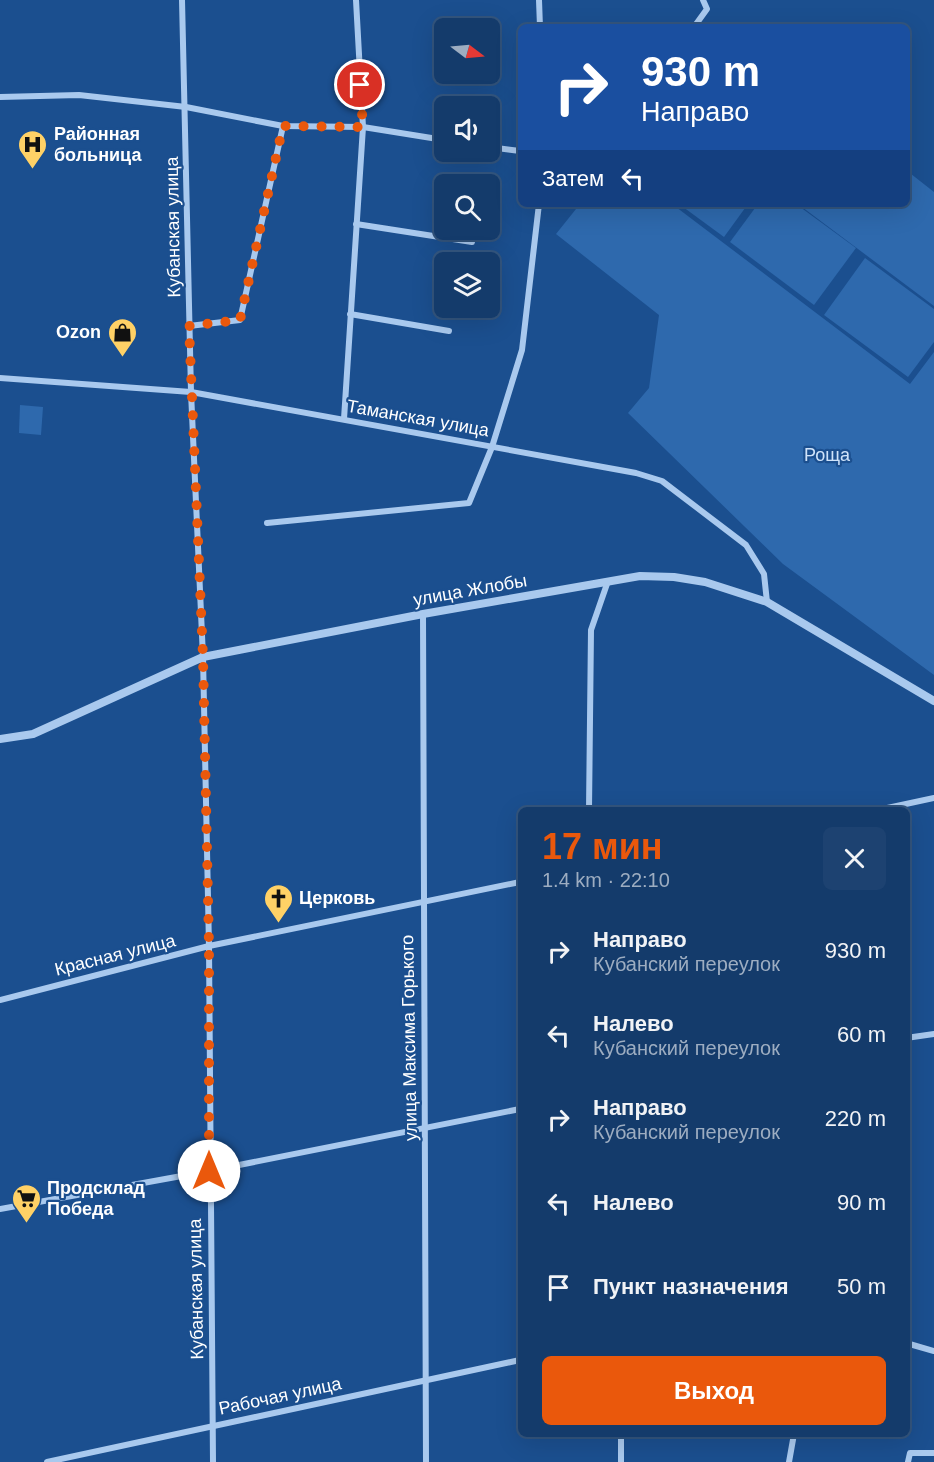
<!DOCTYPE html>
<html lang="ru">
<head>
<meta charset="utf-8">
<style>
	body { margin:0; font-family:Helvetica,sans-serif; background:#1d4271; color:#f1f3f6; height:100vh; display:flex; flex-direction:column; font-size:22px; white-space:nowrap }
	* { box-sizing:border-box; margin:0 }
	p { font-size:20px; color:#9dadc1 }
	.icon { flex:none; width:33px; height:33px; fill:none; stroke:currentColor; stroke-width:2; stroke-linecap:round; stroke-linejoin:round }
	.map { position:relative; flex:1; overflow:hidden }
	.details { position:absolute; left:518px; top:807px; width:392px; height:630px; display:flex; flex-direction:column; background:#143b6b; border-radius:9px; box-shadow:0 6px 24px #0002,0 0 0 2px #33557e }
	.details>* { flex:none }
	.banner { position:absolute; left:518px; top:24px; width:392px; height:183px; border-radius:9px; box-shadow:0 6px 24px #0002,0 0 0 2px #33557e; background:#1a4fa0; color:#fff; overflow:hidden }
	.needle { width:39px; rotate:106deg }
	.buttons { position:absolute; left:434px; top:18px; display:grid; gap:12px }
	.buttons a { display:grid; place-items:center; width:66px; height:66px; border-radius:9px; background:#143b6b; box-shadow:0 6px 24px #0002,0 0 0 2px #33557e; font-size:30px }
	.pin { position:absolute; display:grid; place-items:center; width:51px; height:51px; color:#fff; margin:-26px; border:3px solid #fff; border-radius:50%; box-shadow:0 2px 6px #0007 }
	.me { position:absolute; width:66px; margin:-33px; rotate:0deg; stroke-linejoin:round; filter:drop-shadow(0 0 4px #0008) }
	.turn { display:flex; align-items:center; gap:21px; height:126px; padding:0 24px; font-size:27px }
	.turn .icon { width:78px; height:78px; stroke-width:2.5 }
	.turn b { display:block; font-size:42px; line-height:51px }
	.then { display:flex; align-items:center; height:57px; padding:0 24px; background:#0003; gap:12px; font-size:22px }
	.round { display:grid; place-items:center; flex:none; width:63px; height:63px; border-radius:9px; background:#1d4271 }
	.summary { display:flex; align-items:center; justify-content:space-between; height:102px; padding:0 24px }
	h1 { font-size:36px; font-weight:600; line-height:45px; color:#ea580c }
	.button { display:flex; gap:12px; margin-top:auto; padding:12px 24px }
	.button a { flex:1; height:69px; border-radius:9px; background:#ea580c; color:#fff; font-size:24px; font-weight:600; line-height:69px; text-align:center }
	ul { padding:0; list-style:none }
	li { display:flex; align-items:center; gap:18px; height:84px; padding:0 24px }
	li div { flex:1 }
	li b { display:block; font-size:22px }
	li em { font-style:normal }
	.map>svg:first-child { display:block }
</style>
</head>
<body>
<div class="map">
<svg width="934" height="1462" viewBox="0 0 934 1462">
	<rect width="100%" height="100%" fill="#1b4f8f"/>
	<g fill="#2e69ad">
		<polygon points="906,170 934,192 934,306 798,204 906,204"/>
		<polygon points="580,204 672,204 910,384 934,352 934,675 783,564 628,413 649,388 659,315 556,234"/>
		<polygon points="679,204 748,204 724,237"/>
		<polygon points="758,204 796,204 856,248 814,305 730,242"/>
		<polygon points="865,258 934,309 934,342 908,377 824,315"/>
		<polygon points="20,405 43,407 41,435 19,433"/>
	</g>
	<g fill="none" stroke-linecap="round" stroke-linejoin="round">
		<g stroke="#a9c9ee" stroke-width="6">
			<polyline points="182,0 191,392 203,657 209,946 213,1462"/>
			<polyline points="539,0 540,27"/>
			<polyline points="694,27 707,9 703,0"/>
			<polyline points="0,97 79,95 186,107 283,126 363,127 444,140"/>
			<polyline points="489,147 520,151"/>
			<polyline points="356,224 472,242"/>
			<polyline points="350,314 449,331"/>
			<polyline points="189,326 240,320 283,126"/>
			<polyline points="0,378 191,392 636,473 662,481 746,545 764,574 767,602"/>
			<polyline points="344,419 363,127 356,0"/>
			<polyline points="267,523 469,503 492,447 522,350 539,204"/>
			<polyline points="423,614 426,1462"/>
			<polyline points="589,810 591,630 608,581"/>
			<polyline points="878,810 934,798"/>
			<polyline points="0,1000 209,946 520,882"/>
			<polyline points="906,1038 934,1034"/>
			<polyline points="0,1209 209,1171 520,1109"/>
			<polyline points="906,1343 934,1351"/>
			<polyline points="47,1462 520,1360"/>
			<polyline points="621,1462 621,1434"/>
			<polyline points="789,1462 794,1434"/>
			<polyline points="908,1462 910,1453 934,1453"/>
		</g>
		<polyline stroke="#a9c9ee" stroke-width="8" points="0,739 33,734 203,657 423,614 640,576 674,577 705,582 767,602 934,701"/>
	</g>
	<g fill="none" stroke-linecap="round" stroke-linejoin="round">
		<polyline stroke="#ea580c" stroke-width="10" stroke-dasharray="0 18" points="209,1171 209,946 203,657 189,326 240,320 283,126 363,127 360,85"/>
	</g>
	<defs>
		<symbol id="hospital-pin" viewBox="-11 -11 22 30"><path d="M0 17L-7.5 6A9.5 9.5 0 1 1 7.5 6Z" fill="#ffd166" stroke="#1b4f8f"/><path d="M-5-5h3v3.5h4V-5h3V5h-3V1.5h-4V5h-3Z" fill="#111"/></symbol>
		<symbol id="shop-pin" viewBox="-11 -11 22 30"><path d="M0 17L-7.5 6A9.5 9.5 0 1 1 7.5 6Z" fill="#ffd166" stroke="#1b4f8f"/><path d="M-5-2.5h2.3a2.7 3.5 0 0 1 5.4 0H5L5.5 6h-11ZM-1.5-2.5h3a1.5 2.3 0 0 0-3 0Z" fill="#111"/></symbol>
		<symbol id="church-pin" viewBox="-11 -11 22 30"><path d="M0 17L-7.5 6A9.5 9.5 0 1 1 7.5 6Z" fill="#ffd166" stroke="#1b4f8f"/><path d="M-1.2-6h2.4v3.5h3.3v2.4h-3.3V6h-2.4V-.1h-3.3v-2.4h3.3Z" fill="#111"/></symbol>
		<symbol id="supermarket-pin" viewBox="-11 -11 22 30"><path d="M0 17L-7.5 6A9.5 9.5 0 1 1 7.5 6Z" fill="#ffd166" stroke="#1b4f8f"/><path d="M-6-5.5h2.5l.6 2H6L4.5 2H-2.5L-4.4-4H-6ZM-1.5 3.2a1.3 1.3 0 1 0 .1 0ZM3 3.2a1.3 1.3 0 1 0 .1 0Z" fill="#111"/></symbol>
	</defs>
	<g fill-rule="evenodd">
		<use href="#hospital-pin" x="16" y="128" width="33" height="45"/>
		<use href="#shop-pin" x="106" y="316" width="33" height="45"/>
		<use href="#church-pin" x="262" y="882" width="33" height="45"/>
		<use href="#supermarket-pin" x="10" y="1182" width="33" height="45"/>
	</g>
	<g text-anchor="middle" stroke-width="4.5" stroke-linejoin="round" paint-order="stroke">
		<g font-size="18" font-weight="bold" fill="#fff" stroke="#1b4f8f" text-anchor="start">
			<text x="54" y="140">Районная<tspan x="54" dy="21">больница</tspan></text>
			<text x="101" y="338" text-anchor="end">Ozon</text>
			<text x="299" y="904">Церковь</text>
			<text x="47" y="1194">Продсклад<tspan x="47" dy="21">Победа</tspan></text>
		</g>
		<g font-size="18" fill="#fff" stroke="#1b4f8f">
			<text transform="translate(173 227) rotate(-91)" y="6">Кубанская улица</text>
			<text transform="translate(418 418) rotate(10)" y="6">Таманская улица</text>
			<text transform="translate(470 590) rotate(-10)" y="6">улица Жлобы</text>
			<text transform="translate(115 955) rotate(-14)" y="6">Красная улица</text>
			<text transform="translate(409 1038) rotate(-91)" y="6">улица Максима Горького</text>
			<text transform="translate(196 1289) rotate(-91)" y="6">Кубанская улица</text>
			<text transform="translate(280 1396) rotate(-12)" y="6">Рабочая улица</text>
		</g>
		<g font-size="18" fill="#cfe3fa" stroke="#1b4f8f">
			<text x="827" y="461">Роща</text>
		</g>
	</g>
</svg>
<div class="buttons">
<a><svg class="needle" viewBox="-14 -14 28 28"><path d="M0-13l5 13h-10z" fill="#e53935"/><path d="M0 13l5-13h-10z" fill="#9dadc1"/></svg></a>
<a><svg class="icon" aria-label="sound" viewBox="0 0 24 24"><path d="M4 9h4l5-4v14l-5-4H4zM17 9q2 3 0 6"/></svg></a>
<a><svg class="icon" aria-label="search" viewBox="0 0 24 24"><circle cx="10" cy="10" r="6"/><path d="M15 15l6 6"/></svg></a>
<a><svg class="icon" aria-label="layers" viewBox="0 0 24 24"><path d="M12 4l9 5-9 5-9-5zM3 14l9 5 9-5"/></svg></a>
</div>
<div class="pin" style="left:360px;top:85px;background:#d93025"><svg class="icon" aria-label="arrive" viewBox="0 0 24 24"><path d="M6 21V4h12l-3 4 3 4H6"/></svg></div>
<svg class="me" style="left:209px;top:1171px" viewBox="-20 -20 40 40"><circle r="19" fill="#fff"/><path d="M0-13L10 11 0 6-10 11z" fill="#ea580c"/></svg>
<div class="banner">
<div class="turn"><svg class="icon" aria-label="right" viewBox="0 0 24 24"><path d="M7 20v-9h11M14 6l5 5-5 5"/></svg><div><b>930 m</b>Направо</div></div>
<div class="then">Затем<svg class="icon" aria-label="left" viewBox="0 0 24 24"><path d="M17 20v-9H6M10 6l-5 5 5 5"/></svg></div>
</div>
<section class="details">
<div class="summary"><div><h1>17 мин</h1><p>1.4 km · 22:10</p></div><a class="round"><svg class="icon" aria-label="close" viewBox="0 0 24 24"><path d="M6 6l12 12M18 6L6 18"/></svg></a></div>
<ul>
<li><svg class="icon" aria-label="right" viewBox="0 0 24 24"><path d="M7 20v-9h11M14 6l5 5-5 5"/></svg><div><b>Направо</b><p>Кубанский переулок</p></div><em>930 m</em></li>
<li><svg class="icon" aria-label="left" viewBox="0 0 24 24"><path d="M17 20v-9H6M10 6l-5 5 5 5"/></svg><div><b>Налево</b><p>Кубанский переулок</p></div><em>60 m</em></li>
<li><svg class="icon" aria-label="right" viewBox="0 0 24 24"><path d="M7 20v-9h11M14 6l5 5-5 5"/></svg><div><b>Направо</b><p>Кубанский переулок</p></div><em>220 m</em></li>
<li><svg class="icon" aria-label="left" viewBox="0 0 24 24"><path d="M17 20v-9H6M10 6l-5 5 5 5"/></svg><div><b>Налево</b></div><em>90 m</em></li>
<li><svg class="icon" aria-label="arrive" viewBox="0 0 24 24"><path d="M6 21V4h12l-3 4 3 4H6"/></svg><div><b>Пункт назначения</b></div><em>50 m</em></li>
</ul>
<div class="button"><a>Выход</a></div>
</section>
</div>
</body>
</html>
